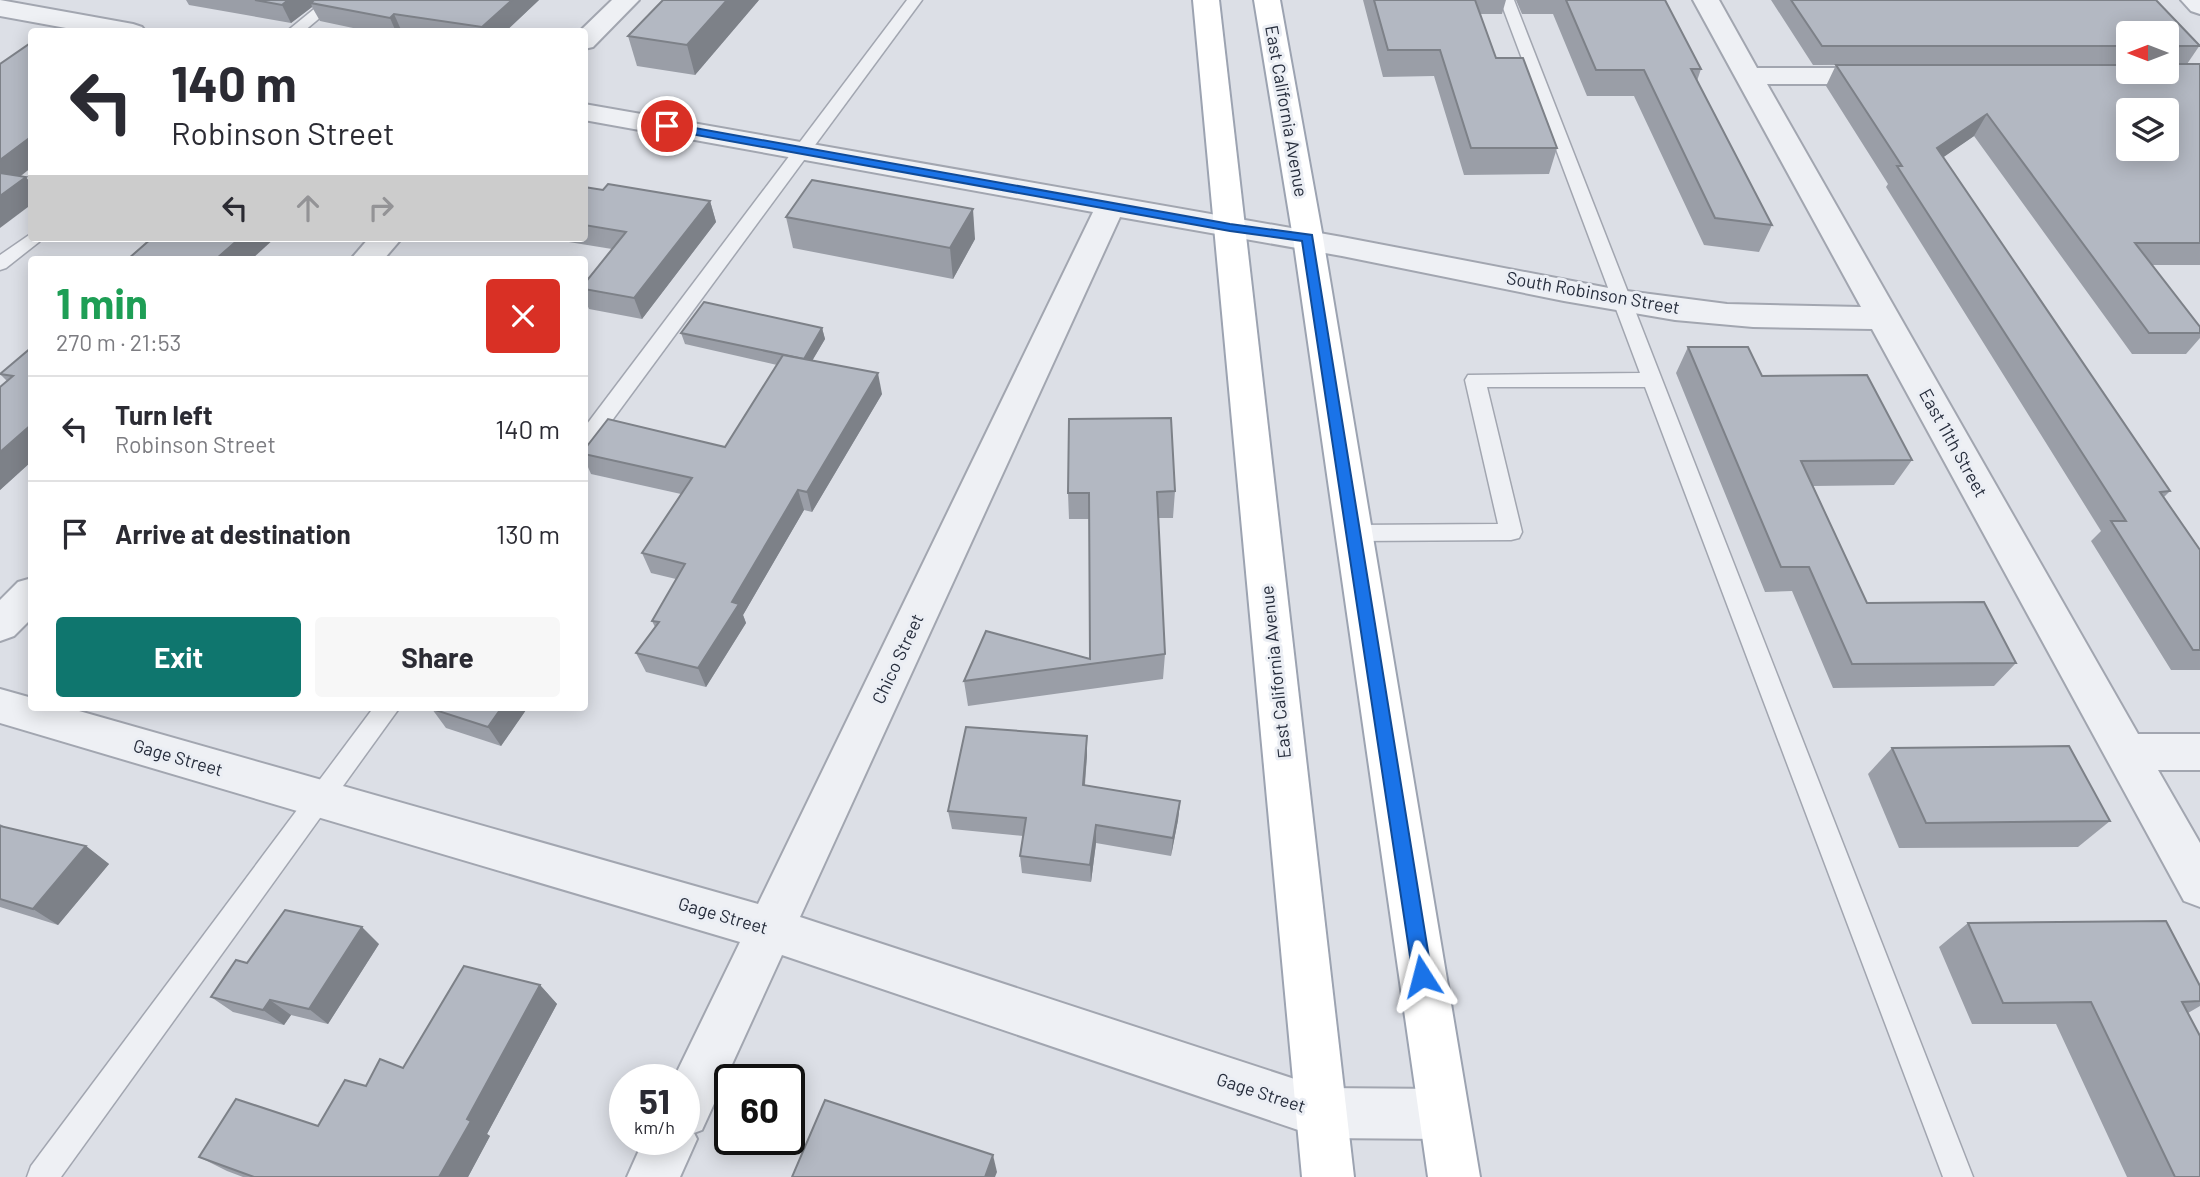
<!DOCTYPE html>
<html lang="en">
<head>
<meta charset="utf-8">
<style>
	body { margin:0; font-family:Barlow,sans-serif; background:#f7f7f7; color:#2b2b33; height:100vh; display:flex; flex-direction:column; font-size:26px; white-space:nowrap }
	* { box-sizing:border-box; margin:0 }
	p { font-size:23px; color:#7c7c81 }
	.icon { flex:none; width:38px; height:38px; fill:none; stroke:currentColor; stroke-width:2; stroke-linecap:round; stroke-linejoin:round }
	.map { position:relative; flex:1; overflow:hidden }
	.details { position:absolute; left:28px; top:256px; width:560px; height:455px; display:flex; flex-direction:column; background:#fff; border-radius:7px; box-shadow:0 4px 18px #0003 }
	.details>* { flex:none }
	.banner { position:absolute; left:28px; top:28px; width:560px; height:214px; border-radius:7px; box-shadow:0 4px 18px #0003; background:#fff; color:#2b2b33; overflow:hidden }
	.needle { width:46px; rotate:270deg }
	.buttons { position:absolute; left:2116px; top:21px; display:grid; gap:14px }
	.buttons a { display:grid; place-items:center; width:63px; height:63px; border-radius:7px; background:#fff; box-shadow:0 4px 18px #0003; font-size:35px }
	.speed { position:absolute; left:609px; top:1064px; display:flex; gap:14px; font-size:35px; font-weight:700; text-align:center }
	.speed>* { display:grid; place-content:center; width:91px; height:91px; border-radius:50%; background:#fff; box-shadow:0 4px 18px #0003; line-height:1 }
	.speed small { font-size:18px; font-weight:400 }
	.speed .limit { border:4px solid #111; border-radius:10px; background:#fff; color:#111 }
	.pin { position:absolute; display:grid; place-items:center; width:60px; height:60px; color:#fff; margin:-30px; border:4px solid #fff; border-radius:50%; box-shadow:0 2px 7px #0007 }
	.me { position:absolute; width:77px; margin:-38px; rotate:351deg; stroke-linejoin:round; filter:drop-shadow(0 0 5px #0008) }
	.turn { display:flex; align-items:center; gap:24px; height:147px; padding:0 28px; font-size:32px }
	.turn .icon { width:91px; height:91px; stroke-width:2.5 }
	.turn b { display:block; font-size:49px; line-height:60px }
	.lanes { display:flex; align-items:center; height:66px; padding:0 28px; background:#0003; justify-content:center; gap:35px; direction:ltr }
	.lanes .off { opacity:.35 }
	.round { display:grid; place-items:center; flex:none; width:74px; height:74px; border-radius:7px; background:#f7f7f7 }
	.overview { display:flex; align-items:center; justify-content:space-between; height:119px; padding:0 28px }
	h1 { font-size:42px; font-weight:700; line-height:52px; color:#1e9e55 }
	.button { display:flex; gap:14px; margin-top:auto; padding:14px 28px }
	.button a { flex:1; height:80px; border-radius:7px; background:#0f766e; color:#fff; font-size:28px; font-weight:700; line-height:80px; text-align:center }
	.button a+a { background:#f7f7f7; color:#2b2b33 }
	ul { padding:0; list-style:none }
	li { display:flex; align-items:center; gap:21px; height:105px; padding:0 28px; border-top:2px solid #e1e1e2 }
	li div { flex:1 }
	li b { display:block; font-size:26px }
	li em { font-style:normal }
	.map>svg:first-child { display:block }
</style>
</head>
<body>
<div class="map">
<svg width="2200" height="1177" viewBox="0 0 2200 1177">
	<rect width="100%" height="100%" fill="#dcdfe6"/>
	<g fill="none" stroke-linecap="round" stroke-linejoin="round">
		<defs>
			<g id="lane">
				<polygon points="325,0 341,0 303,32 286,32"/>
				<polygon points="907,0 922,0 591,449 584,451 584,428"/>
				<polygon points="1500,0 1514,0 1973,1177 1943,1177 1645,387 1487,387 1522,532 1519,538 1511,540 1354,541 1346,539 1343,533 1346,527 1354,525 1498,524 1465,380 1468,375 1640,373"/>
				<polygon points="32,233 32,238 42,238 39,242 6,268 0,270 0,255"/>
				<polygon points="374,707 400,707 61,1177 27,1177 31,1166"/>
			</g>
			<g id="street">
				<polygon points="0,0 133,24 142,27 146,32 88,32 0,16"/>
				<polygon points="612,0 639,0 593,47 584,49 584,32 579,32"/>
				<polygon points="1693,0 1719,0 1757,68 1883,68 1892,70 1896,76 1892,82 1883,84 1767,84 2138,734 2200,734 2200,770 2158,770 2200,843 2200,907 2184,901 1872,329 1753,327 1675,320 1564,301 1342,256 1120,217 800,917 1322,1088 1444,1089 1462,1096 1469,1114 1462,1132 1444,1139 1322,1138 782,955 702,1130 694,1133 697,1139 680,1177 627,1177 644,1139 684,1139 684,1080 673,1080 740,942 0,723 0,689 32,698 32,707 65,707 758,904 1093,212 584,120 584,104 1342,237 1619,290 1727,304 1861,307"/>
				<polygon points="2181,0 2200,0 2200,14 2191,11"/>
				<polygon points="369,238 402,238 384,259 351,259"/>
				<polygon points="32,578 32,618 14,636 0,641 0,600 18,582"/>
			</g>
			<g id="primary">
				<polygon points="1193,0 1219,0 1354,1177 1302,1177"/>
				<polygon points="1254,0 1280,0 1323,238 1480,1177 1428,1177 1293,238"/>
			</g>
		</defs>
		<use href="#lane" stroke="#a2a6b0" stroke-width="3"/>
		<use href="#street" stroke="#a2a6b0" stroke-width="4"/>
		<use href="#primary" stroke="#9ca3b1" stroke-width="4"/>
		<use href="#lane" fill="#eef0f4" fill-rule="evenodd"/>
		<use href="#street" fill="#eef0f4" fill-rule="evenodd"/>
		<use href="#primary" fill="#fff" fill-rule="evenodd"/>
	</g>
	<g fill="#9a9ea7">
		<polygon points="186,0 539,0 505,32 372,32 320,21 312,7 291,23 189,5"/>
		<polygon points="759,0 695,75 637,66 628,36"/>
		<polygon points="1363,0 1506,0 1502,14 1480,14 1496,58 1557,148 1549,174 1464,175 1434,76 1383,77"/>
		<polygon points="1516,0 1665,0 1701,69 1697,81 1772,225 1759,252 1704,245 1634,96 1587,96 1553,14 1522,14"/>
		<polygon points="1771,0 2156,0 2200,45 2187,64 2200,64 2200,265 2152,265 2200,327 2200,338 2186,354 2132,354 1974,136 1943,157 2170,491 2164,497 2200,550 2200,670 2171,670 2091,541 2101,531 1886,187 1888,184 1826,86 1836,65 2166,72 2166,33 2128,33 2128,64 1813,65"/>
		<polygon points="584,187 603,190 710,201 716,222 642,319 589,309 584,298 584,284 612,249 544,238 584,238"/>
		<polygon points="786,217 975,239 953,279 793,248"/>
		<polygon points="822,328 825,339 812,361 882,394 812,512 804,510 743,615 746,623 706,687 646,672 636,653 655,627 652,621 676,579 651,573 642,553 681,494 591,474 584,458 584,450 725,447 777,365 685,344 681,333"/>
		<polygon points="32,347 32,461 0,490 0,387 7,381 0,374"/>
		<polygon points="1688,347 1762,376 1912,460 1894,485 1813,486 1867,603 2016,663 1994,686 1833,688 1792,591 1765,592 1676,373"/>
		<polygon points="1175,491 1173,518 1158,518 1165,654 1163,679 968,706 964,681 1090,659 1089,519 1069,519 1068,493"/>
		<polygon points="433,707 528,707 501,746 446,728 432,709"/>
		<polygon points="1892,748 2110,821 2078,847 1899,848 1868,774"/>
		<polygon points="1087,755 1085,785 1180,801 1178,820 1171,856 1096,843 1091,882 1022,873 1020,856 1023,836 952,829 948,811"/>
		<polygon points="0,824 5,827 86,846 109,864 58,925 0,907"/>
		<polygon points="1968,923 2200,986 2200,1006 2188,1013 2200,1177 2127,1177 2056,1024 1972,1024 1939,947"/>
		<polygon points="379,944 328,1024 291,1015 284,1025 233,1012 211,997 247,963"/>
		<polygon points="540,985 557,1004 487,1134 490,1136 468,1177 243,1177 227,1171 199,1157 318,1126 366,1086 403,1068"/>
	</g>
	<g fill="#7d8188">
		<polygon points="288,0 321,0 311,3 312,7 291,23 282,5"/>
		<polygon points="512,0 539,0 505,32 483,32 482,27"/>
		<polygon points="727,0 759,0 695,75 687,45"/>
		<polygon points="394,14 402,32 396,32 390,18"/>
		<polygon points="1987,114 1974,136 1925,170 1937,148"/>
		<polygon points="32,136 32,167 2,191 0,188 0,160"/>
		<polygon points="26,177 32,185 32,204 0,228 0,196"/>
		<polygon points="710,201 716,222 642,319 634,298"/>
		<polygon points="973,209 975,239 953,279 950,248"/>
		<polygon points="240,238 275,238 252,259 216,259"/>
		<polygon points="822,328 825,339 806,371 804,360"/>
		<polygon points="878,373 882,394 812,512 807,492"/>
		<polygon points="32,424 32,461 0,490 0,452"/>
		<polygon points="798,490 804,510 743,615 746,623 706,687 698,668 732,602"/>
		<polygon points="502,707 528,707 501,746 488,727"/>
		<polygon points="1087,736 1087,755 1083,803 1083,785"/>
		<polygon points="1180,801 1178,820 1171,856 1173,838"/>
		<polygon points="1096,825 1096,843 1091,882 1090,865"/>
		<polygon points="86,846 109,864 58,925 33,909"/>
		<polygon points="362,927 379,944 328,1024 309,1009"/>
		<polygon points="540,985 557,1004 487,1134 490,1136 468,1177 439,1177 467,1119"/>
		<polygon points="270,1000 291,1015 284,1025 263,1010"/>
		<polygon points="993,1155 997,1172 995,1177 985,1177"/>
	</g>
	<g fill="#b3b8c2" stroke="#7d8188" stroke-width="2" fill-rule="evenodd">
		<polygon points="255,0 288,0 282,5"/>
		<polygon points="314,0 512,0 482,27 394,14 390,18 311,3"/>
		<polygon points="663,0 727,0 687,45 628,36"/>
		<polygon points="1374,0 1475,0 1496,58 1523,58 1557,148 1471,148 1440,50 1388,50"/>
		<polygon points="1566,0 1665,0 1701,69 1691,69 1772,225 1715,218 1644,70 1596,70"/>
		<polygon points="1791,0 2156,0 2200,46 2179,46 2176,51 2166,51 2166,33 2128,33 2128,46 1822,46"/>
		<polygon points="32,42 32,136 0,160 0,64"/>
		<path d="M2166 64H2200V243H2135L2200 327V333H2149L1987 114 1937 148 2170 491 2160 492 2200 550V650H2193L2111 521H2126L1897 166H1902L1836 65H2128V72H2166ZM2128 110H2166V149H2128Z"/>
		<polygon points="0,173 26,177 0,196"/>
		<polygon points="812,180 973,209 950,248 786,217"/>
		<polygon points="608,184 710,201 634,298 584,289 584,284 626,232 584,225 584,187 603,190"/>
		<polygon points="152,238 240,238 216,259 128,259"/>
		<polygon points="704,302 822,328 804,359 681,333"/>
		<polygon points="32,347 32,424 0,452 0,387 13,376 0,374"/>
		<polygon points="1688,347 1748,347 1762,376 1867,375 1912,460 1801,461 1867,603 1984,602 2016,663 1852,664 1809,567 1781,567"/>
		<polygon points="783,355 878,373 807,492 798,490 732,602 739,604 698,668 636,653 659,622 652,621 685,564 642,553 692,478 584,454 584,450 608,419 725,447"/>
		<polygon points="1171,418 1175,491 1157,492 1165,654 964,681 986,631 1090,659 1089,493 1068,493 1069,419"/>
		<polygon points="433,707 502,707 488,727 432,709"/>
		<polygon points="966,727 1087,736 1083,785 1180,801 1173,838 1096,825 1090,865 1020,856 1026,818 948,811"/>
		<polygon points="2069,746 2110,821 1926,823 1892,748"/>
		<polygon points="0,826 86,846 33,909 0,899"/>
		<polygon points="285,910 362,927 309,1009 270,1000 263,1010 211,997 236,960 247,963"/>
		<polygon points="2166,921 2200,986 2200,1001 2182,1002 2200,1036 2200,1177 2175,1177 2091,1002 2003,1003 1968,923"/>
		<polygon points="464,966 540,985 467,1119 471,1121 439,1177 254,1177 199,1157 236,1099 318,1126 345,1080 366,1086 380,1059 403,1068"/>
		<polygon points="825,1100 993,1155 985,1177 792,1177"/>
	</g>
	<polygon fill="#1a73e8" stroke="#114b97" stroke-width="2" points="667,123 1230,224 1312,235 1432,976 1429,983 1422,985 1415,983 1413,976 1302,241 1230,231 663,129 663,124"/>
	<g text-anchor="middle" stroke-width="6" stroke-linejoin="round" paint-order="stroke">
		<g font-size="18" fill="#262d3c" stroke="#ebeef4">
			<text transform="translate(1286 111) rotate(80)" y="6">East California Avenue</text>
			<text transform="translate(1593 293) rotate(10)" y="6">South Robinson Street</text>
			<text transform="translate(1953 443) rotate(61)" y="6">East 11th Street</text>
			<text transform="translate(898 659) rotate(-65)" y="6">Chico Street</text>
			<text transform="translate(1276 672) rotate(-96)" y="6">East California Avenue</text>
			<text transform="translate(178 758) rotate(16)" y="6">Gage Street</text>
			<text transform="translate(723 916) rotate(16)" y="6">Gage Street</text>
			<text transform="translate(1261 1093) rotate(18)" y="6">Gage Street</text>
		</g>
	</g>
</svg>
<div class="buttons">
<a><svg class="needle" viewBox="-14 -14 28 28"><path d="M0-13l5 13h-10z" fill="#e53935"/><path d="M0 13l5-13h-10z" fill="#7c7c81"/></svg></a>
<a><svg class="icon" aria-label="layers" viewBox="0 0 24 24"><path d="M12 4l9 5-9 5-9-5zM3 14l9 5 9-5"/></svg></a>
</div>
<div class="speed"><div>51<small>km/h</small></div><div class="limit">60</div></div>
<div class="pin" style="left:667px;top:126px;background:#d93025"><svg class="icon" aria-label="arrive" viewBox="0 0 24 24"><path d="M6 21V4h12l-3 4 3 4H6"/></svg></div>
<svg class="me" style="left:1422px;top:976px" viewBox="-20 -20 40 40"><path d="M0-17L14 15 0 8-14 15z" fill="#1a73e8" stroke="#fff" stroke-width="4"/></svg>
<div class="banner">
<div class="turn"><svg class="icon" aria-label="left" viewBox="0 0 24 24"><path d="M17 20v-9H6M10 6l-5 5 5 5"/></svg><div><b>140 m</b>Robinson Street</div></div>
<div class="lanes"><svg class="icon" aria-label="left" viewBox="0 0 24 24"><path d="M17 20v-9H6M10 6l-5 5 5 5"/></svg><svg class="icon off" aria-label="ahead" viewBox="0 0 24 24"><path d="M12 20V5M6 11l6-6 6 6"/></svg><svg class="icon off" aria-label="right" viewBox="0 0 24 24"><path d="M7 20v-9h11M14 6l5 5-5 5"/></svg></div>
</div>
<section class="details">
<div class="overview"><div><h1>1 min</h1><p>270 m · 21:53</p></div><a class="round" style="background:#d93025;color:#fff"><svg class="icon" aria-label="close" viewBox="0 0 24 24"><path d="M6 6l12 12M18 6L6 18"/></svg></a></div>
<ul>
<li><svg class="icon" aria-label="left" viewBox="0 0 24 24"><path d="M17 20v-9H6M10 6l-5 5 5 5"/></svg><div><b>Turn left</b><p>Robinson Street</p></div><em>140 m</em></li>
<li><svg class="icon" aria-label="arrive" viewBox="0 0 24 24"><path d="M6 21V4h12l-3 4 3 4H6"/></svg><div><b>Arrive at destination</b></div><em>130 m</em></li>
</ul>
<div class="button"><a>Exit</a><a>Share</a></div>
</section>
</div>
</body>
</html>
